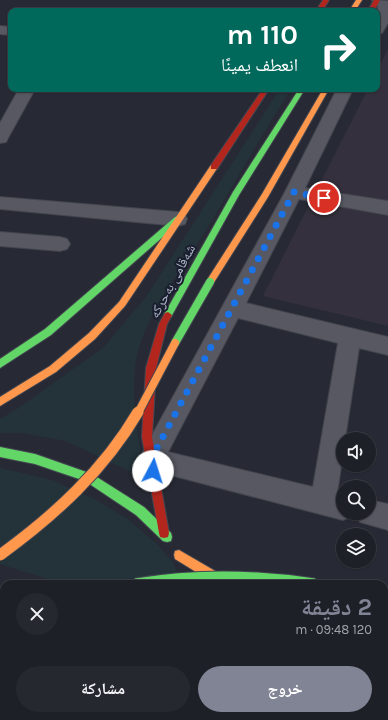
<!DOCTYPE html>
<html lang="ar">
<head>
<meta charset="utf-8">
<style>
	body { margin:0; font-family:Karla,"Noto Naskh Arabic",sans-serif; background:#25282f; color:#f1f3f6; direction:rtl; height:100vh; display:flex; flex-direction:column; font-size:15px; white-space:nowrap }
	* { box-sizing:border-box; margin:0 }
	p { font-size:13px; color:#a0a3a7 }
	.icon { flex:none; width:22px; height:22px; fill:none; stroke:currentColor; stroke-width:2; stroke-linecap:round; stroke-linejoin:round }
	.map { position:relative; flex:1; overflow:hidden; direction:ltr }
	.panel { position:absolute; left:0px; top:580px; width:388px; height:140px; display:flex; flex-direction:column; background:#1d2027; border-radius:12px 12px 0 0; box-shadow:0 1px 3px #0004,0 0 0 1px #3b3e44; direction:rtl }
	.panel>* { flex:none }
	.top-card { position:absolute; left:8px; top:8px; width:372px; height:84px; border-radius:8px; box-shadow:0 1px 3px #0004,0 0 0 1px #3b3e44; direction:rtl; background:#00695c; color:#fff; overflow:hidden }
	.controls { position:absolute; left:336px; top:432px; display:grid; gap:8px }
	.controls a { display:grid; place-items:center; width:40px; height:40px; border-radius:50%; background:#1d2027; box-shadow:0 1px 3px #0004,0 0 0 1px #3b3e44; font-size:20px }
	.pin { position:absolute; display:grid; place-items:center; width:34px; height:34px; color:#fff; margin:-17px; border:2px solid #fff; border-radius:50%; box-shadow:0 1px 4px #0007 }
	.me { position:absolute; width:44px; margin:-22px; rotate:5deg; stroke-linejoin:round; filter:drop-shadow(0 0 3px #0008) }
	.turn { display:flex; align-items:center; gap:14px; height:84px; padding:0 16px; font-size:18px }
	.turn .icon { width:52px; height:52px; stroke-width:2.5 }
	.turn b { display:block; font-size:28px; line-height:34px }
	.round { display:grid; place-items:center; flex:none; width:42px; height:42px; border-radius:21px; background:#25282f }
	.summary { display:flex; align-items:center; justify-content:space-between; height:68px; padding:0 16px }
	h1 { font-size:24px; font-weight:700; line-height:30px; color:#808494 }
	.cta { display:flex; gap:8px; margin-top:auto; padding:8px 16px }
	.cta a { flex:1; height:46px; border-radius:24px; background:#808494; color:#fff; font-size:16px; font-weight:700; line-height:46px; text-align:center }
	.cta a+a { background:#25282f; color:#f1f3f6 }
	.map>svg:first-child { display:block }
</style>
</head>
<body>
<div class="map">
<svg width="388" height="720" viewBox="0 0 388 720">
	<rect width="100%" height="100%" fill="#272a34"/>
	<polygon fill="#34303d" points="388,49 388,326 263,296 368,89 377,89 377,71"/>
	<g fill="#24333a">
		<path d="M280 89H291C261 136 234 184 205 232 183 268 154 303 140 344 127 383 138 440 146 479L66 441 23 433H0V419L17 409 103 348 146 297Z"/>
		<polygon points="0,468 52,480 96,500 126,518 157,544 174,564 179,584 64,584 0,564"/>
		<polygon points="0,690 4,692 4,716 72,716 83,720 0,720"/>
	</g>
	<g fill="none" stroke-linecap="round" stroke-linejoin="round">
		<g stroke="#3c3f4a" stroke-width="26" stroke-dasharray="26 14" stroke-linecap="butt">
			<polyline points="0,668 4,670"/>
			<polyline points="139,716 151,720"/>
			<polyline points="302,716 315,720"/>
		</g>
		<defs>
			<g id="street">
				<polygon points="372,0 388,1 388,23 382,33 377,34 378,6"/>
				<polygon points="0,26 11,27 11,35 0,34"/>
				<polygon points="19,89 35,89 8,138 6,142 0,143 0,123"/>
				<path d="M337 89H353L305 188 388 201V215L299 199 246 303 388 337V355L359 348 345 439H343V454L337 493 343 494V513H353L352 516 343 520 151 470 142 467 139 459 285 192ZM238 318 338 343 313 487 168 452Z"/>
				<polygon points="0,197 178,212 185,214 187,219 185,224 178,226 0,209"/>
				<polygon points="0,232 60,237 67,239 70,244 67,249 60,251 0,246"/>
				<polygon points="369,500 388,504 388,530 360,522 356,513 369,513"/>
			</g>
			<g id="fast">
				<polygon points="299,89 305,89 239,195 171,317 165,317 164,315 165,313 233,192"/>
				<polygon points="178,216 181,217 181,221 51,335 0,368 0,359 45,329 175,217"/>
				<polygon points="0,447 35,454 92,474 144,507 171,533 172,537 171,541 167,542 163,541 136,515 85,481 35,464 0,457"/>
			</g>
			<g id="slow">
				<polygon points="356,0 362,0 355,11 349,11"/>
				<polygon points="323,89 329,89 268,197 213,284 207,284 206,282 207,280 262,194"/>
				<polygon points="211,165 214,165 218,167 125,306 95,339 56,372 0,406 0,397 50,366 89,333 119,302"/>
				<polygon points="179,550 222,575 224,579 222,583 214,583 175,559 174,555 175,551"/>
				<polygon points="384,659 388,660 388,672 384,671"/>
				<polygon points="166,716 179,716 178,720 165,720"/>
				<polygon points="278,716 290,716 289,720 277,720"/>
			</g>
			<g id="jam">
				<polygon points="323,0 329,0 322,11 316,11"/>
				<polygon points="374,0 380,0 374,11 368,11"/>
				<polygon points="263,89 269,89 217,169 211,169 211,165"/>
				<polygon points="168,312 172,315 167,324 156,368 152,437 169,533 168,537 164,538 160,537 159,533 142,437 146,368 159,324 165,313"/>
				<polygon points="384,596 388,598 388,610 384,608"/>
				<polygon points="4,625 4,637 0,639 0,627"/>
			</g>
		</defs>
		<use href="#street" stroke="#43454d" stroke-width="2"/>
		<use href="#fast" stroke="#444751" stroke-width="2"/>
		<use href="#slow" stroke="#444751" stroke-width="2"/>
		<use href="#jam" stroke="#444751" stroke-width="2"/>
		<use href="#street" fill="#575862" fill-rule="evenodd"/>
		<use href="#fast" fill="#63d668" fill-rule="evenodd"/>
		<use href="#slow" fill="#ff974d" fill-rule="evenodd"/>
		<use href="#jam" fill="#b3261e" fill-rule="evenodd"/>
		<defs>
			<polyline id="fast-bridge-far1" points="175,343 210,282"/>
			<path id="fast-bridge" d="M136 584C196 574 254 575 314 584"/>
			<polyline id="slow-bridge-far1" points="138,413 175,343"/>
			<path id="slow-bridge" d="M0 555C55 515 104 470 138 412"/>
		</defs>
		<use href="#fast-bridge-far1" stroke="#444650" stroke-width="10" stroke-linecap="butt"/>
		<use href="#fast-bridge" stroke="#444650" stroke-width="13" stroke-linecap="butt"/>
		<use href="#slow-bridge-far1" stroke="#444650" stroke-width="10" stroke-linecap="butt"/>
		<use href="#slow-bridge" stroke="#444650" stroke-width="13" stroke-linecap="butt"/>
		<use href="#fast-bridge-far1" stroke="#63d668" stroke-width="8"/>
		<use href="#fast-bridge" stroke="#63d668" stroke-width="11"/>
		<use href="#slow-bridge-far1" stroke="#ff974d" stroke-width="8"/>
		<use href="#slow-bridge" stroke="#ff974d" stroke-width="11"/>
	</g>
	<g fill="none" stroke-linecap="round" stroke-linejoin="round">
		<polyline stroke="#1a73e8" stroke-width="7" stroke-dasharray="0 12.6" points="153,471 151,459 294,192 324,198"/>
	</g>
	<g text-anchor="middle" stroke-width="4" stroke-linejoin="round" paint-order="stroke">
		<g font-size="14" fill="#b0b4c7" stroke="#1a1f2f">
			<text transform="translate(172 281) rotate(-62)" y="5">شەقامی بەحرکە</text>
		</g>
	</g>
</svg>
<div class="controls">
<a><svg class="icon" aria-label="sound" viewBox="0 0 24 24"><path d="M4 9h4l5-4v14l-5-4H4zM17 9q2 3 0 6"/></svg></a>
<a><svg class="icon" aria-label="search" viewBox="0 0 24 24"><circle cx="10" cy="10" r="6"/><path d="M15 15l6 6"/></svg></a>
<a><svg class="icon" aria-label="layers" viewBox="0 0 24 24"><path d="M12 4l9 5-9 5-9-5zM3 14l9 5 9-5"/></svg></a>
</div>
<div class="pin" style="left:324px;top:198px;background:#d93025"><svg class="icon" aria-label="arrive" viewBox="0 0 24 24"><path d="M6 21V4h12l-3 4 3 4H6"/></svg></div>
<svg class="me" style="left:153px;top:471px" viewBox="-20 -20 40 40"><circle r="19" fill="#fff"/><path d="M0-13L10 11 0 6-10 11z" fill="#1a73e8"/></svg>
<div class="top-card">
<div class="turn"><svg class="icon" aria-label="right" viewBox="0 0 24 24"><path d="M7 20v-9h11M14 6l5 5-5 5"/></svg><div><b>110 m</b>انعطف يمينًا</div></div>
</div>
<section class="panel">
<div class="summary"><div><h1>2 دقيقة</h1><p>120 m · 09:48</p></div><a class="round"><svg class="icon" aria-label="close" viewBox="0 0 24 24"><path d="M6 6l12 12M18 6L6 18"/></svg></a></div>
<div class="cta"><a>خروج</a><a>مشاركة</a></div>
</section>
</div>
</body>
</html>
